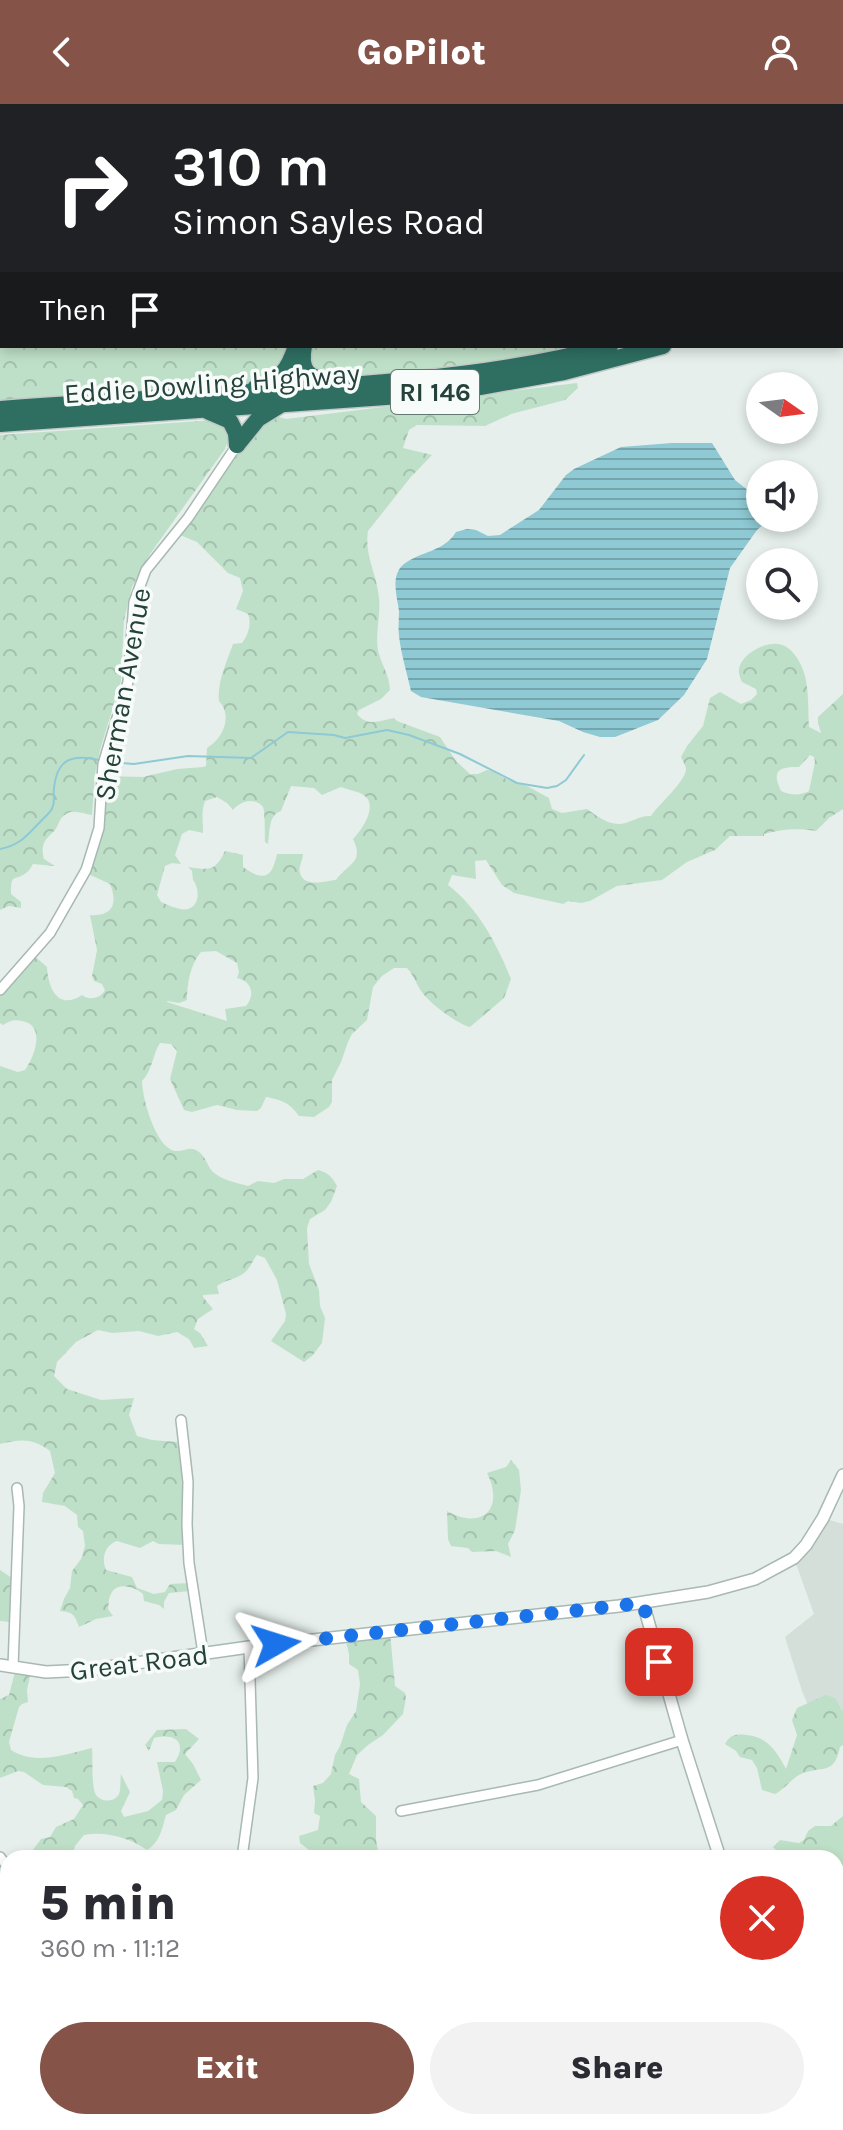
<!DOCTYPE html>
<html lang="en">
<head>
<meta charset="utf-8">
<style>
	body { margin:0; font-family:Karla,sans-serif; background:#f2f2f3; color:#2b2b33; height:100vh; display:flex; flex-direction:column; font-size:30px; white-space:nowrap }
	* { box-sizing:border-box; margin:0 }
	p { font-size:26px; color:#7c7c81 }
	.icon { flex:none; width:44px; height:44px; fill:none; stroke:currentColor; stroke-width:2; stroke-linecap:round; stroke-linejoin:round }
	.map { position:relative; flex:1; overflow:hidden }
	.sheet { position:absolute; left:0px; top:1746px; width:844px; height:280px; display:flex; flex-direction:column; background:#fff; border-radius:24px 24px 0 0; box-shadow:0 4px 12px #0003 }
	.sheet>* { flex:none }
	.hud { position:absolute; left:0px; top:0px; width:844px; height:244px; box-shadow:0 4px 12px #0003; background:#202124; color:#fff; overflow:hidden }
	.needle { width:52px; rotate:104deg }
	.controls { position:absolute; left:746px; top:268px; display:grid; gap:16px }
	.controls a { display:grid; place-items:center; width:72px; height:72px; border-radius:50%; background:#fff; box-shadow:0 4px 12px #0003; font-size:40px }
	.pin { position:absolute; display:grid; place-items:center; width:68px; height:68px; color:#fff; margin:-34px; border-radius:16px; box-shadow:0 4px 12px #0006 }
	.me { position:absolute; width:88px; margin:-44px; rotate:84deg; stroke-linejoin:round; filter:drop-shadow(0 0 6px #0008) }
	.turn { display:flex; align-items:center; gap:28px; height:168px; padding:0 40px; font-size:36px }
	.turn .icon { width:104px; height:104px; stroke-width:2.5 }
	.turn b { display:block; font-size:56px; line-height:68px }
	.then { display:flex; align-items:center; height:76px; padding:0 40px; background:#0003; gap:16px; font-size:30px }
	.round { display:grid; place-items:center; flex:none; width:84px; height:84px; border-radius:42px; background:#f2f2f3 }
	.overview { display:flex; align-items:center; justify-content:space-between; height:136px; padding:0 40px }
	h1 { font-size:48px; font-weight:800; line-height:60px }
	.primary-button { display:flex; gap:16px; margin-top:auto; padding:16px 40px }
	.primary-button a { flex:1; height:92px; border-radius:48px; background:#855347; color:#fff; font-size:32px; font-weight:800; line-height:92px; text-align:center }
	.primary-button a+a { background:#f2f2f3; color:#2b2b33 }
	header { display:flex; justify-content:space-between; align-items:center; height:104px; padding:0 40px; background:#855347; color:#fff; font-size:36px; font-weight:800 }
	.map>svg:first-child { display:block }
</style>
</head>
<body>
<header><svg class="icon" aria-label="back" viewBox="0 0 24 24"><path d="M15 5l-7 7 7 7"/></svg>GoPilot<svg class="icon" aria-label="person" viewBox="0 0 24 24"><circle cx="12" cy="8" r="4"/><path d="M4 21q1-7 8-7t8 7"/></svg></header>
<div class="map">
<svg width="843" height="2026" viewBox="0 0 843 2026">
	<defs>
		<pattern id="forest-crowns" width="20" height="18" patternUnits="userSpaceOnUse" patternTransform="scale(2)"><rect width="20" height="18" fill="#bfe0c8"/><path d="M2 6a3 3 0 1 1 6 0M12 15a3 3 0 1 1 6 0" fill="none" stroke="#a4c1ad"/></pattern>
		<pattern id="water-rules" width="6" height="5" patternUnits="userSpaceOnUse" patternTransform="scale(2)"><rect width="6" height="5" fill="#8ec9d4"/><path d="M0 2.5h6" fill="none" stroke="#74a5ad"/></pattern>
	</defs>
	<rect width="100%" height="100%" fill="#e6efeb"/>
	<polygon fill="#d4dfda" points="823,1414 843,1420 843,1612 817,1623 802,1587 785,1533 814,1510 794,1454"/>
	<g fill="url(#forest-crowns)" fill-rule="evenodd">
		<polygon points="0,0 719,0 720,2 2,2 2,130 0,124"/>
		<polygon points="2,136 2,242 293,242 280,264 260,280 0,306 0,140"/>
		<polygon points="304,242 611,242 376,278 311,272"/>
		<path d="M577 279 578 284 565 296 511 310 485 322 417 321 409 326 403 344 432 351 410 374 368 427C364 451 377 470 379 494 381 512 374 533 379 550 383 564 389 570 390 586L381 595 359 606 357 610C367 623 380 617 394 614L397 617 440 633 456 657 470 670H478L487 666 492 667 506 675 527 682 549 694 552 705 562 709 587 705C601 715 614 725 631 717 639 714 642 712 651 712 658 701 686 677 686 665 686 662 682 655 681 653L687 642 703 622 710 594 720 588 741 600 751 596 757 590 756 585 742 578C741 576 738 568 739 566 740 551 764 538 778 540 792 541 802 560 805 572 809 588 808 607 809 623L821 629 818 619V613L843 590V705L829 714 816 727C797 724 782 725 764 730V732H730L715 746 687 758 662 776 617 782 590 797 581 799 568 797 563 800 514 789 502 781 486 756 475 757 476 775 452 771 448 781C478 804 497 840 511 875L504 894 470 923C457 920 429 899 421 887 416 879 414 872 407 864H394L382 872 373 883 367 916 352 930 348 938 341 958 332 976V998L329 1003 314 1013 299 1012C290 999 282 996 266 993L261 1004 257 1007 237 1006 217 1001 192 1008 184 1006 170 975 177 947 171 940 160 939C152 951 153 966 142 977 142 994 156 1044 175 1047 185 1048 190 1041 199 1048 206 1053 207 1062 213 1068 222 1076 237 1079 248 1082L258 1077 274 1079 284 1075H303L318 1066C329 1069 332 1073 337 1082L331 1098 325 1106 310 1115 307 1124 309 1160 319 1186 320 1202 325 1214 322 1239 312 1252 304 1258 271 1237 285 1217 286 1210 277 1176 265 1154 257 1151C252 1157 250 1165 244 1169 237 1175 227 1175 217 1182L219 1190 203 1191V1193L213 1205 198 1215 194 1225 200 1229 208 1242 194 1244 189 1235 177 1228 158 1232 139 1227 112 1229 98 1226 76 1238 57 1258 54 1272 67 1285 101 1296 134 1294 129 1311 137 1332 152 1336 177 1338 187 1378 186 1441 159 1440 153 1437 140 1444 117 1437C105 1441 101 1454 106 1466L132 1473 137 1484 154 1490 165 1488 170 1480 189 1479 190 1487 169 1489 164 1498V1505L159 1501 144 1497 143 1490C135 1483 117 1477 111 1490 108 1495 109 1500 108 1505L113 1512 96 1515 79 1523C75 1511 73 1508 60 1507L64 1495 70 1484 72 1467 81 1455 85 1442 83 1427 78 1423 77 1411 65 1402 42 1398 43 1389 55 1369 50 1347C32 1334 21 1335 0 1340V962L18 968 25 966C35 952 46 921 22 917 13 915 10 917 3 921L0 919V892L32 850 47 863C48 884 58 907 82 891 90 897 101 894 105 886L102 880 94 877 92 872 97 846 90 811C113 813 118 799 110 780L84 768 91 747 105 672 143 673 177 665 203 663 206 662 207 644C223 635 233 612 219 597 217 578 227 557 233 540L242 539C248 531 252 520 248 510L236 505 243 487 240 474 228 469 197 438 175 429 264 309 286 315ZM810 651 814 653 815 658 809 687C800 692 790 691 781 687 771 666 779 663 799 663ZM291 682 314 684 322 691 341 683C348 686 360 687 366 693 377 704 361 727 353 735 365 759 347 760 336 776 325 777 304 784 300 769 298 763 303 756 303 750H277C272 774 264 778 243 763V751L225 747C215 768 209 766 188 763L192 767 193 776C199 783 201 801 188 805 180 807 168 801 161 798L157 791 165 762 172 759 181 760 175 751 182 730 189 726 203 729C203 717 201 707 205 697L217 693 227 699 233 706C239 698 254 692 263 703 265 706 265 734 265 738L268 740C270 728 268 711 281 707ZM216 847 237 859 239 868 237 874C251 877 256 890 246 902L225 905 227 917 167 898V897L179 899 187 896C187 881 190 860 201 848Z"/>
		<path d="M214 316 223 321 229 334 225 345 150 450 132 483 124 516 121 577 100 646 95 670 92 711C84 710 73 705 66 710 59 714 59 721 55 726 45 736 40 740 44 755L55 762 33 760C31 763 29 767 26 769 14 778 11 768 11 790L21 798V804L9 802 0 806V331Z"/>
		<path d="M511 1356 519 1366 521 1386 515 1426 508 1440 511 1453 496 1447 472 1448 468 1444 451 1442 448 1435 447 1407C482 1427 505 1405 487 1369L506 1363Z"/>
		<polygon points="0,1466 12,1474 13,1518 0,1517"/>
		<polygon points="390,1528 395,1582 405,1589 406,1594 403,1610 383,1631 368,1641 357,1651 349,1670 359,1675 361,1698 376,1712 376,1735 379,1754 313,1754 313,1749 300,1739 299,1732 318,1726 320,1712 314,1709 315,1697 313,1682 323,1679 331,1670 335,1651 340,1642 347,1621 356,1607 360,1580 358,1566 349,1560 349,1550 345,1533"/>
		<path d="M16 1564 31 1567 27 1586 28 1598 22 1600 19 1603 9 1638 11 1646C36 1662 66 1650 92 1644 93 1655 91 1682 96 1691 101 1698 114 1699 119 1690 121 1686 120 1676 121 1670L130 1688 121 1707 124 1713 148 1707 162 1696 163 1687 157 1658H175C177 1654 180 1650 180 1645 181 1631 163 1631 154 1634L149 1647 145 1641 157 1626 186 1625 199 1635 185 1650 193 1660 201 1676 184 1691 176 1706 166 1711C162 1725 160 1738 147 1746 130 1734 105 1727 84 1731L75 1742 72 1754H27L41 1735 50 1733 56 1723 74 1715 83 1701 78 1695 74 1694 72 1687 66 1683 43 1681 24 1668 18 1667 0 1674V1595L9 1591Z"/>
		<path d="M826 1591 835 1594 843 1608V1641L840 1643C834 1672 823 1661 801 1670 792 1674 785 1685 775 1690L762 1686 757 1664 752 1656 740 1653 736 1647 725 1640C731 1630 736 1630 747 1631 768 1633 777 1648 786 1665L797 1631 792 1616 797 1604Z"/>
		<polygon points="843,1712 843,1898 836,1896 836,1754 802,1754 787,1750 781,1751 773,1743 780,1736 799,1739 804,1736 808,1727 815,1722 831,1722"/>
		<polygon points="0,1751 8,1760 8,2018 141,2018 149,2024 165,2026 0,2026"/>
		<path d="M285 2018H753L754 2026H635C626 2021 613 2016 606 2026H267Z"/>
	</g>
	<polygon fill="#bfe0c8" points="0,0 633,0 633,2 2,2 2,12"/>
	<path fill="url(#water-rules)" d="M672 339H712L735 376 754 391 760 387V414H771L757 426 730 464 707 555 684 591 658 616 615 633H600L583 628 559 617 421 593 411 587C407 569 401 550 399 532 398 524 399 515 399 507 397 492 390 471 404 460 421 447 444 448 456 428L467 425 476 426 488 432 500 431 539 406 566 371 574 365 621 343Z"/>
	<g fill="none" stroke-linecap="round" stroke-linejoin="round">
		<g stroke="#8ec9d4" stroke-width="2">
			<polyline points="110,658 134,660 188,652 251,654 288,628 334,631 345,634 387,626 409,631 460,650 517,679 547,684 557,682 566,676 584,651"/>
			<path d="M0 745C21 741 27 731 41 717 46 711 51 709 53 702 55 696 53 690 54 684 57 654 73 650 99 656"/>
		</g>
		<defs>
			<g id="minor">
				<polyline points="0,886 50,829 86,766 99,724 103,660 128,578 134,498 146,466 188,414 237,341"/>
				<polyline points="181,1316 188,1378 187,1420 189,1459 203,1549"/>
				<polyline points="13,1563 19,1402 17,1384"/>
				<polyline points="401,1707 538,1681 682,1636"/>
				<polyline points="0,1753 8,1763"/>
				<polyline points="242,1754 253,1674 249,1543"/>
				<polyline points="183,2026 183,2018"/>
			</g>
			<g id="tertiary">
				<polyline points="777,0 777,2"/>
				<polyline points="842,117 843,117"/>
				<polyline points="842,128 843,130"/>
				<polyline points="842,147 843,148"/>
				<polyline points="0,162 2,163"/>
				<polyline points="643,1499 682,1636 720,1754"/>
				<polyline points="0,1561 46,1568 87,1566 249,1543 619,1502 708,1488 755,1475 794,1454 806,1441 823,1414 843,1371"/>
				<polyline points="803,2018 806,2026"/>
			</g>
			<g id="motorway">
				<polyline points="842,180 843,180"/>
				<polyline points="842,193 843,193"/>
				<path d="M304 242C299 268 309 274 332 278"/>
				<path d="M255 284C281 274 287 269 296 242"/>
				<path d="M0 305C105 297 210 291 316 284 415 276 514 268 610 242"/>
				<polyline points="209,308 230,317 236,329 237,341"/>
				<polyline points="0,320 400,292 480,283 564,268 663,242"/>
				<polyline points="237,341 258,315 279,302"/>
			</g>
		</defs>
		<use href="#minor" stroke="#a8b8b2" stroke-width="12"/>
		<use href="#tertiary" stroke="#a8b8b2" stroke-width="14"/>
		<use href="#motorway" stroke="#c2cac8" stroke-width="19"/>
		<use href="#minor" stroke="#fff" stroke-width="9"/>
		<use href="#tertiary" stroke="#fff" stroke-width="11"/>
		<use href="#motorway" stroke="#2f6f62" stroke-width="16"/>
	</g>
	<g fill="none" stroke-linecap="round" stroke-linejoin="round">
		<polyline stroke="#1a73e8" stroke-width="14" stroke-dasharray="0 25.2" points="276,1540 643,1499 659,1558"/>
	</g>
	<g text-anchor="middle" stroke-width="7" stroke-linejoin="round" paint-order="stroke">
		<rect fill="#f7fbf9" stroke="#637a73" stroke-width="2" x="391" y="266" width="88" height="44" rx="6"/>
		<g font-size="26" font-weight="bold" fill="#24423a">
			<text x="435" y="297">RI 146</text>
		</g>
		<g font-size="28" fill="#24423a" stroke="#f7fbf9">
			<text transform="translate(212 279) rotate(-4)" y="10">Eddie Dowling Highway</text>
			<text transform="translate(122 590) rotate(-80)" y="10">Sherman Avenue</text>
			<text transform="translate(139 1558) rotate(-7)" y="10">Great Road</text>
		</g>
	</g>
</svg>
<div class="controls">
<a><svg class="needle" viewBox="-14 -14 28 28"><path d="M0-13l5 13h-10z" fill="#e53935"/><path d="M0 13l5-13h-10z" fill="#7c7c81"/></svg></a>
<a><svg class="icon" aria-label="sound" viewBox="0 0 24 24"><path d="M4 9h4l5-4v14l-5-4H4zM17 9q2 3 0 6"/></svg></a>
<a><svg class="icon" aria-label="search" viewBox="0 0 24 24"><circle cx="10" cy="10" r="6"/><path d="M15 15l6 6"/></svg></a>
</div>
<div class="pin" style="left:659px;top:1558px;background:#d93025"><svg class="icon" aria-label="arrive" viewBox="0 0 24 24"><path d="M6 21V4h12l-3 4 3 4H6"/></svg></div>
<svg class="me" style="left:276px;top:1540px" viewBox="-20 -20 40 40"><path d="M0-17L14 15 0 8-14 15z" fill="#1a73e8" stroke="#fff" stroke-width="4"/></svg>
<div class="hud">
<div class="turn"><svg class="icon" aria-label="right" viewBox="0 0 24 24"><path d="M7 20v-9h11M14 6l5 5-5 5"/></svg><div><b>310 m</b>Simon Sayles Road</div></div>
<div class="then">Then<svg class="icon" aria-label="arrive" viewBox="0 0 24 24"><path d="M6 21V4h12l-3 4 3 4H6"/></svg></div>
</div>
<section class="sheet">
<div class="overview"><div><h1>5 min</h1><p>360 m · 11:12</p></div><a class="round" style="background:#d93025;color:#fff"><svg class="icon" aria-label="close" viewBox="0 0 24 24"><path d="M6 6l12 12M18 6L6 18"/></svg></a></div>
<div class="primary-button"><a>Exit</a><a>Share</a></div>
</section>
</div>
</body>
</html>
